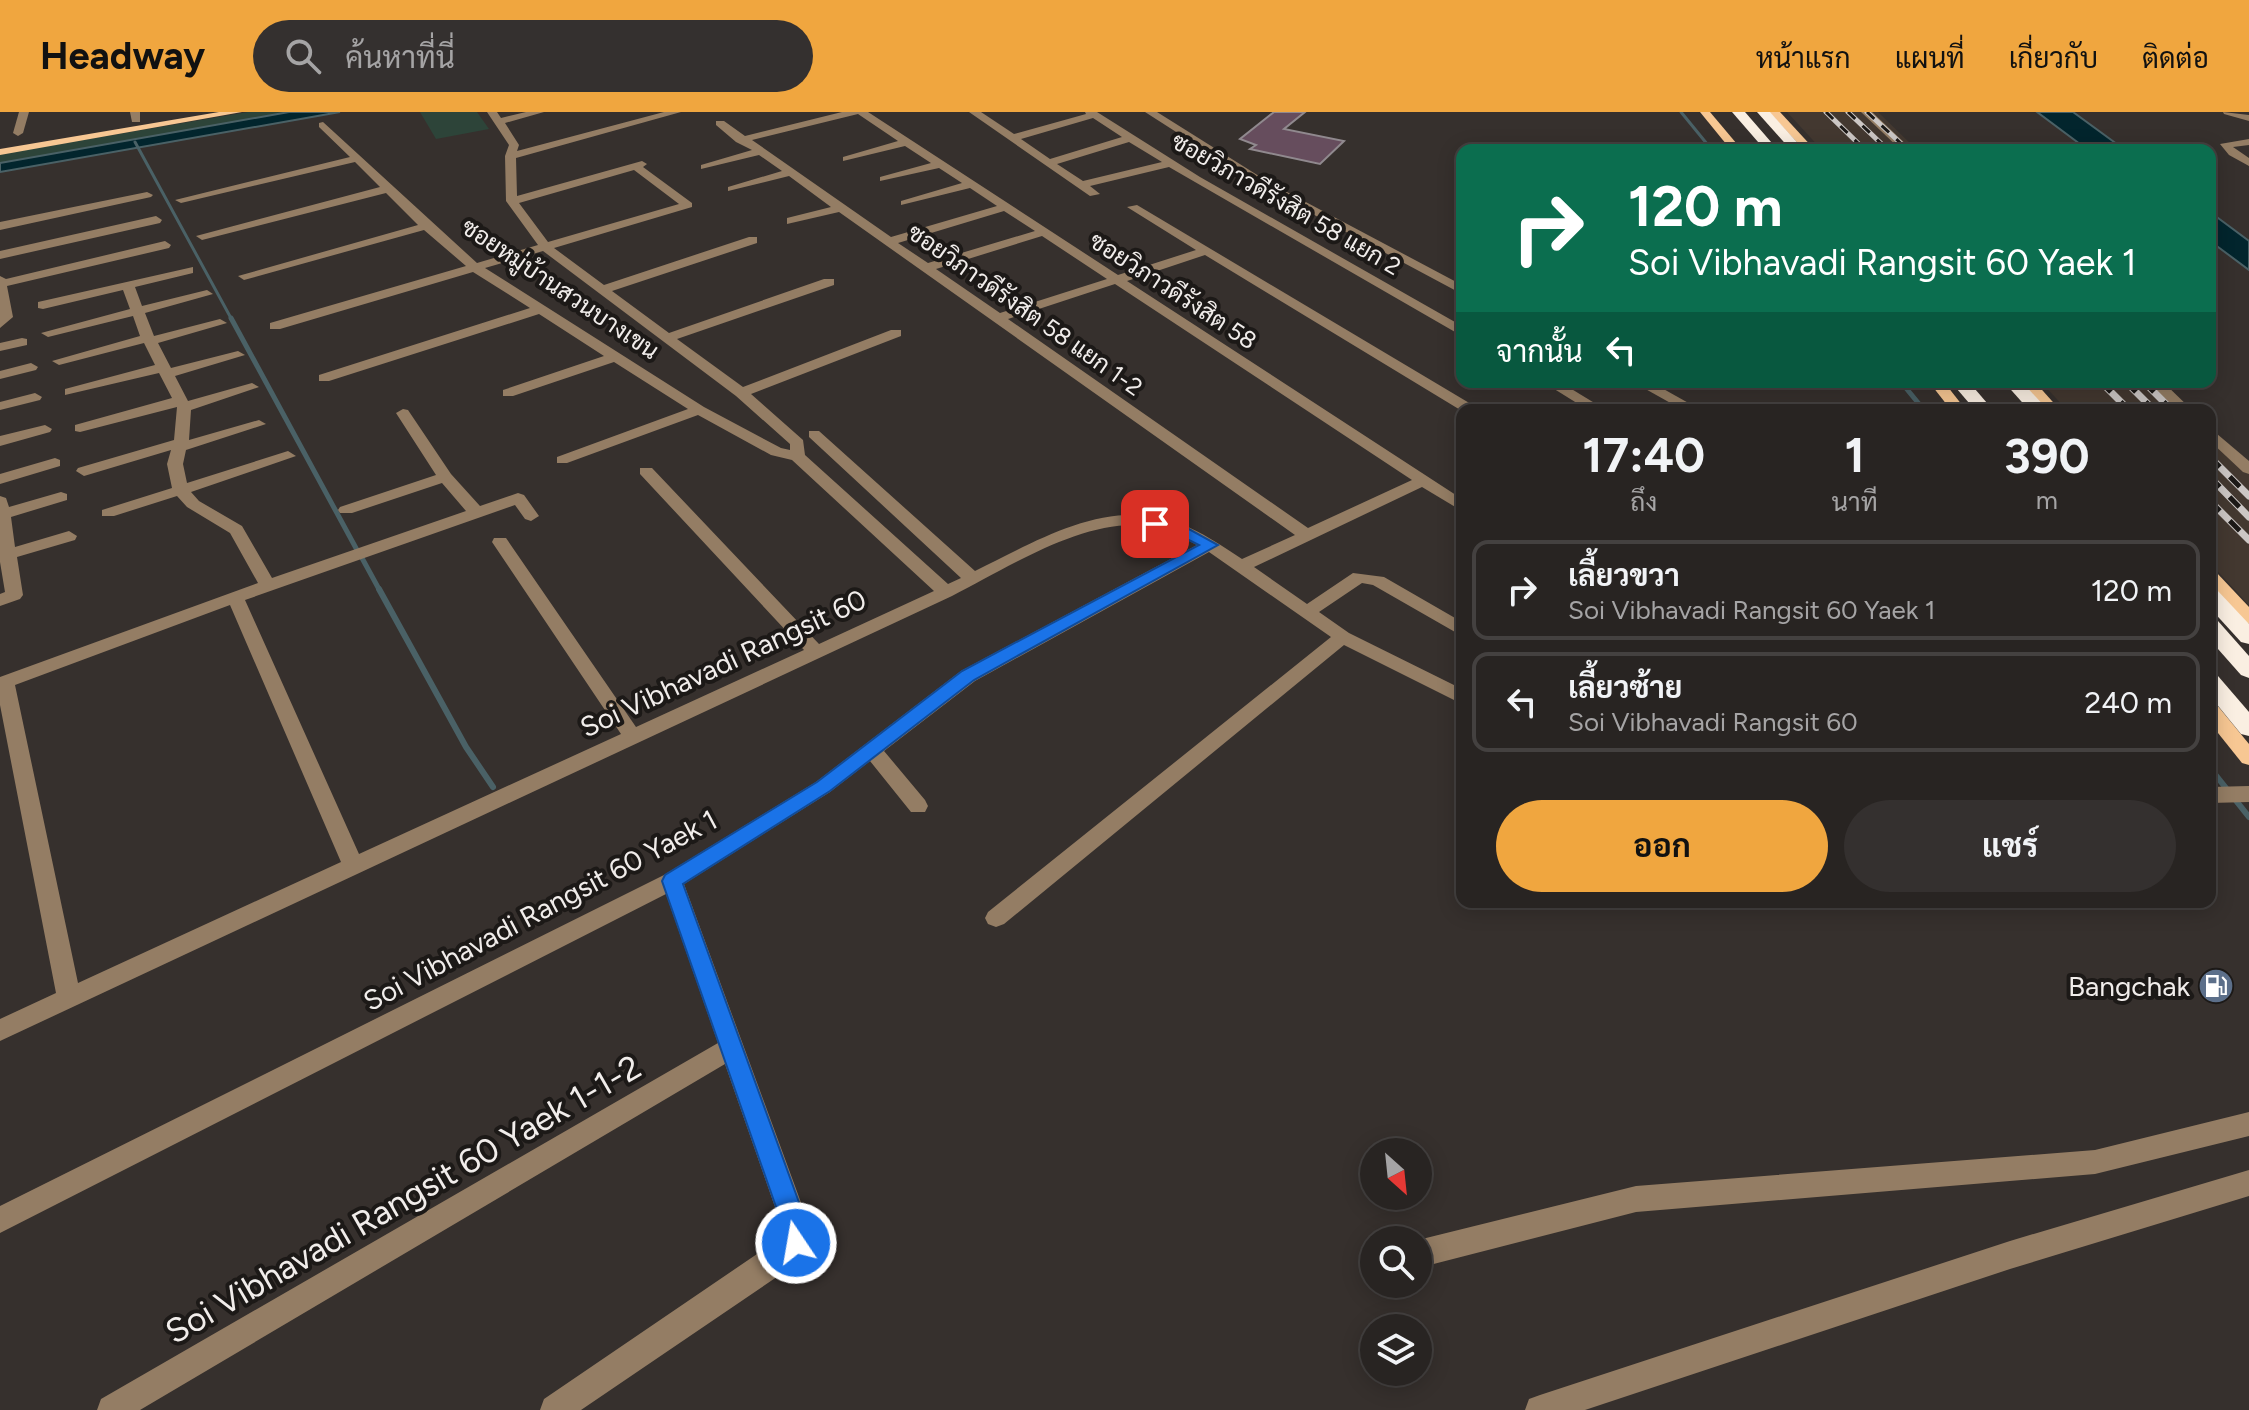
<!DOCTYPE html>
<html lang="th">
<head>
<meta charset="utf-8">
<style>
	body { margin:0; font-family:Figtree,Sarabun,sans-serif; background:#34302f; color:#f1f3f6; height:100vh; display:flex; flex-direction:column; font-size:30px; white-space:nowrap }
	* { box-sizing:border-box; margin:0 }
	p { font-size:26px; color:#a5a4a5 }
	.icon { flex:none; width:44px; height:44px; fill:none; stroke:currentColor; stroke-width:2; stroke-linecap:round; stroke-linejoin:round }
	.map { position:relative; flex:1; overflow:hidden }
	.side { position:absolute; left:1456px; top:292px; width:760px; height:504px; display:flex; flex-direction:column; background:#282422; border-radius:16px; box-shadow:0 4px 20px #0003,0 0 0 2px #444140 }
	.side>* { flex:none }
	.hud { position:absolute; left:1456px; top:32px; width:760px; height:244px; border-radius:16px; box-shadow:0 4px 20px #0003,0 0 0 2px #444140; background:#0b6e4f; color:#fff; overflow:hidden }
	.needle { width:52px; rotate:153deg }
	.fabs { position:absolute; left:1360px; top:1026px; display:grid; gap:16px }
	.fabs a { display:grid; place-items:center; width:72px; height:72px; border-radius:50%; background:#282422; box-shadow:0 4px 20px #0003,0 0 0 2px #444140; font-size:40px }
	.pin { position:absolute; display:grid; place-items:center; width:68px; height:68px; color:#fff; margin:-34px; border-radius:16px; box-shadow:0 4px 12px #0006 }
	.me { position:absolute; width:88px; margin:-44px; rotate:348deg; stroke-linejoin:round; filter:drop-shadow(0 0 6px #0008) }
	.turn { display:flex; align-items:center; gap:28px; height:168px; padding:0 40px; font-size:36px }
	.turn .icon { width:104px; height:104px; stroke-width:2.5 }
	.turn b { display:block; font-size:56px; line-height:68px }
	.then { display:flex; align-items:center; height:76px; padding:0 40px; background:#0003; gap:16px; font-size:30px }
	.eta { display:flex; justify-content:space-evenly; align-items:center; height:136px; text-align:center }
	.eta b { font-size:48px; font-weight:700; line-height:56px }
	.primary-button { display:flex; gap:16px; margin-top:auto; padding:16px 40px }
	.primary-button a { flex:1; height:92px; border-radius:48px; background:#f0a63f; color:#111; font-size:32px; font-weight:700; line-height:92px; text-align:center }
	.primary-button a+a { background:#34302f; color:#f1f3f6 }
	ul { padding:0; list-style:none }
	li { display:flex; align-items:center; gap:24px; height:100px; margin:0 16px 12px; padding:0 24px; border:4px solid #444140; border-radius:16px }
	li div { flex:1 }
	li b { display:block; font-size:30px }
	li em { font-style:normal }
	header { display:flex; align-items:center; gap:48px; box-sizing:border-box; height:112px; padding:0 40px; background:#f0a63f; color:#111 }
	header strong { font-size:38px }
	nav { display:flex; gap:44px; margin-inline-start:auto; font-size:28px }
	.search { width:560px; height:72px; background:#34302f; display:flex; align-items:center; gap:20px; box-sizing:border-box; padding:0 28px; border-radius:44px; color:#a5a4a5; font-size:30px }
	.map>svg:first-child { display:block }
</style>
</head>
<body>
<header>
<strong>Headway</strong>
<div class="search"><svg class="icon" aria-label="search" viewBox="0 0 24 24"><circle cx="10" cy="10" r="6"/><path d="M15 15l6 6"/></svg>ค้นหาที่นี่</div>
<nav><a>หน้าแรก</a><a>แผนที่</a><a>เกี่ยวกับ</a><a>ติดต่อ</a></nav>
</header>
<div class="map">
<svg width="2249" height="1298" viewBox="0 0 2249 1298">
	<rect width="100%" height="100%" fill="#36302d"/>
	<g fill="#433830">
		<polygon points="1787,0 1878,0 1917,38 1822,38"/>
		<polygon points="2041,270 2156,270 2185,298 2067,298"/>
		<polygon points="2210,322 2249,360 2249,493 2210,451"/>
	</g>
	<g fill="#2d4439">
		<polygon points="248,0 289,0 0,51 0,42"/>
		<polygon points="420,0 477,0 489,17 436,27"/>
	</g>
	<g fill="#02252d" stroke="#4a6166" stroke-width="2">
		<polygon points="289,0 340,0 0,60 0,51"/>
		<polygon points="2037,0 2073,0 2125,38 2088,38"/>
		<polygon points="2210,100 2249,129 2249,158 2210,129"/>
	</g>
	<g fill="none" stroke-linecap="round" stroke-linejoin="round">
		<g stroke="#4a6166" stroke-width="3">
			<polyline points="1681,0 1712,38"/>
			<polyline points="135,30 232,208"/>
		</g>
		<g stroke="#4a6166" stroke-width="5">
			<polyline points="231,206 357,438"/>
			<polyline points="1901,270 1924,298"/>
			<polyline points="362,446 380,479"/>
		</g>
		<g stroke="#4a6166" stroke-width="6">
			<polyline points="379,477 466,635 493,675"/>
			<polyline points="2210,656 2249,705"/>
		</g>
	</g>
	<polygon fill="#664d5d" stroke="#90898e" stroke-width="2" points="1274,0 1305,0 1284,17 1344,29 1320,52 1250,37 1256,33 1240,27"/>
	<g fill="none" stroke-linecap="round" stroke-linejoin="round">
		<g fill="#947d64" fill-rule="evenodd">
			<polygon points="19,0 29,0 23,21 18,24 13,21"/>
			<polygon points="130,0 140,0 140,10 132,10"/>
			<path d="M487 0H497L501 6 526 0H544L505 11 519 33 517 39 664 0H681L516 46 517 84 642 49 647 52 643 55 692 91V95L554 136 604 173 749 125H757V131L612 179 669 221 824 167H834V173L677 227 743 275 891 218H901V224L751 282 803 328 805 343 948 472 961 466 809 325V319H819L975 459C1035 430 1108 384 1178 411 1201 419 1222 434 1242 447L1295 423 839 100 787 112V106L831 95 789 64 728 79V75L782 59 759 43 701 57V53L752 38 736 30 716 13V9H724L745 24 842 0H868L1118 163 1196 138 1127 95 1137 93 1476 295 1478 298 1462 299 1205 143 1127 169 1462 387V399L1422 375 1254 455 1307 492 1353 461 1384 465 1462 510V524L1373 473 1362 471 1319 500 1349 521 1462 577V592L1344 533 1004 812 996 815 988 812 985 806 988 800 1331 525 1209 440 975 569 884 639 925 688 928 694 925 700H911L870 649 830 680 684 772 810 1115C810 1134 806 1141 793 1154L581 1298H540L544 1287 782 1125V1115L725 952 140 1298H97L101 1287 718 931 666 782 0 1121V1094L664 763 816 670 961 559 1197 433C1188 429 1179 422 1169 419 1100 394 1012 454 952 484L0 929V907L56 881 0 593V565L258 471 230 421 187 395 177 384 114 404H102V398L172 376 167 352 171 338 84 364 76 359 78 356 174 328 177 295 80 320 75 319V313L172 286 159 261 65 283V277L155 253 144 231 59 253 52 249 140 224 133 204 48 225 41 221 130 197 123 178 43 197 38 196V190L193 155V161L135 175 142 194 207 178 213 182 145 201 154 224 220 207 227 211 158 231 171 256 238 239 245 243 175 264 188 289 252 271 259 275 191 298 189 328 259 308 266 312 186 338 183 352 187 371 288 339 296 344 191 380 199 389 242 414 272 466 466 399 442 371 352 401H340L338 398 340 395 436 363 396 301 403 297 408 298 451 362 480 394 518 381 524 383 539 404 531 409 525 407 515 393 245 488 359 742 621 622 492 430 494 426H506L636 615 804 538 640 362V356H652L819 532 934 479 792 348 771 343 698 303 567 351H557V345L688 297 614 250 513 284H503V278L604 244 539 202 329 269H319V263L530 196 473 160 280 217H270V211L466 154 424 118 244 168 238 164 418 113 386 81 202 128 196 124 380 75 355 50 181 91 175 88 350 45 319 15V11L323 10 477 151 538 133 506 89 505 44 509 33ZM858 2 898 29 843 45V49L905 34 931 51 880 65V69L939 56 962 71 901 89V93L970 76 997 94 891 125 752 28ZM634 58 679 92 548 130 519 91ZM1004 99 1035 119 928 151 898 131ZM1042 124 1107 167 1000 201 936 157ZM543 139 736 284 790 332V338L781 336 704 295 485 156ZM1115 172 1412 368 1308 416 1008 207ZM230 493 341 750 78 871 15 573Z"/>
			<path d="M969 0H981L1014 22 1086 2 1085 0H1097L1200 65 1462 214V224L1169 55 1090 74 1100 82 1090 84ZM1093 6 1122 25 1050 47 1021 27ZM1129 30 1162 50 1083 69 1057 52Z"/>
			<polygon points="1145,0 1157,0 1270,71 1462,173 1462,182 1262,75"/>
			<polygon points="1861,0 1872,0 1912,38 1901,38"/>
			<polygon points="2223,0 2249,3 2249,9 2224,2"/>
			<polygon points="2249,27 2249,33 2233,35 2249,46 2249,54 2229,43 2220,32"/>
			<polygon points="147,80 153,83 151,85 0,118 0,110"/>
			<polygon points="156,104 162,108 160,111 0,147 0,139"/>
			<polygon points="165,129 171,133 169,136 7,174 13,205 0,216 0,164 6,167"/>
			<polygon points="22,226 27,227 27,233 0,239 0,231"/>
			<polygon points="31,251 38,255 36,258 0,267 0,259"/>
			<polygon points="1543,270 1560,270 1606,298 1588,298"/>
			<polygon points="1633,270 1651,270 1701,298 1683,298"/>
			<polygon points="2148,270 2163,270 2192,298 2177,298"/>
			<polygon points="35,281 42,285 40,288 0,298 0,290"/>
			<polygon points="45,313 52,317 50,320 0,334 0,324"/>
			<polygon points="2210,316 2249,349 2249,362 2243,360 2210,329"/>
			<polygon points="55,346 60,348 60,354 0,372 0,362"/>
			<polygon points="61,380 67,382 67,388 11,405 15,435 69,419 77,424 75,428 17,445 23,483 20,487 0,494 0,482 5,480 0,450 0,384 6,386 9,395"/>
			<polygon points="2249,674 2249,690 2210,691 2210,675"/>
			<polygon points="2249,1000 2249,1024 2095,1062 1636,1100 1418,1156 1418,1128 1636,1074 2095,1038"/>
			<polygon points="2249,1058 2249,1084 2010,1157 1585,1298 1525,1298 1529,1287 1540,1283 2010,1129"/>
		</g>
		<g fill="#f7c793" fill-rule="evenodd">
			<polygon points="219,0 242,0 0,43 0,37"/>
			<polygon points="1700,0 1710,0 1742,38 1731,38"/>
			<polygon points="1769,0 1780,0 1815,38 1804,38"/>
			<polygon points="1929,270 1944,270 1966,298 1951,298"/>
			<polygon points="2020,270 2035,270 2060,298 2045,298"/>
			<polygon points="2210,459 2216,460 2249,495 2249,512 2243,510 2210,474"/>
			<polygon points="2210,591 2217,593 2249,632 2249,653 2242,651 2210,611"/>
		</g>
		<g fill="#faefe2" fill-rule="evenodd">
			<polygon points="1732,0 1745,0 1778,38 1765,38"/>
			<polygon points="1757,0 1770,0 1804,38 1791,38"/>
			<polygon points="1951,270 1969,270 1993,298 1975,298"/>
			<polygon points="2004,270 2022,270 2048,298 2029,298"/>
			<polygon points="2210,476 2217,478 2249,512 2249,532 2241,530 2210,496"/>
			<polygon points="2210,507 2218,509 2249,544 2249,566 2241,563 2210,528"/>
			<polygon points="2210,561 2218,564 2249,600 2249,624 2241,622 2210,584"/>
		</g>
		<defs>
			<g id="rail-far1">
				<polyline points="1826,0 1865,38"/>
				<polyline points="1848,0 1888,38"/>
				<polyline points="1867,0 1908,38"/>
			</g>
			<g id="rail">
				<polyline points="2101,270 2129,298"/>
				<polyline points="2126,270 2154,298"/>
				<polyline points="2144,270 2172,298"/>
				<polyline points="2210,345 2249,384"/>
				<polyline points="2210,365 2249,405"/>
				<polyline points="2210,389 2249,428"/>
			</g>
		</defs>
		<use href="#rail-far1" stroke="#ccc7c5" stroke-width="5"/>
		<use href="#rail" stroke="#ccc7c5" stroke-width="7"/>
		<use href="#rail-far1" stroke="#1c1917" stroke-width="3" stroke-dasharray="10" stroke-linecap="butt"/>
		<use href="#rail" stroke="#1c1917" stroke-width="5" stroke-dasharray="14" stroke-linecap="butt"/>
	</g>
	<polygon fill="#1a73e8" stroke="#114b97" stroke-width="2" points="1155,407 1178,411 1218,433 974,568 830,679 683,772 808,1115 804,1140 796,1144 787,1140 783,1131 783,1115 662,769 665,763 817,670 962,559 1199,433 1169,418 1150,415 1148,412"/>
	<defs>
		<symbol id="fuel-disc" viewBox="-11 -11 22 22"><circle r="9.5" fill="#5c6f8a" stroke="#1c1917"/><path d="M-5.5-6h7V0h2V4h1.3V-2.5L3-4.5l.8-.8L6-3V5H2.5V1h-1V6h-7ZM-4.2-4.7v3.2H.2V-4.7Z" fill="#fff"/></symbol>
	</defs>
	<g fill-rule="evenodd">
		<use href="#fuel-disc" x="2196" y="854" width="40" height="40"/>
	</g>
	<g text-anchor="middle" stroke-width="8" stroke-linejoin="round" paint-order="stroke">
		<g font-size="24" fill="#f1edeb" stroke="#1c1917">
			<text transform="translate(1286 92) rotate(30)" y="8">ซอยวิภาวดีรังสิต 58 แยก 2</text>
			<text transform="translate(560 177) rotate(34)" y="8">ซอยหมู่บ้านสวนบางเขน</text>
			<text transform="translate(1173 179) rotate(33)" y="8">ซอยวิภาวดีรังสิต 58</text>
			<text transform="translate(1025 198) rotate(35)" y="8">ซอยวิภาวดีรังสิต 58 แยก 1-2</text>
		</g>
		<g font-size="28" fill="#f1edeb" stroke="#1c1917">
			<text transform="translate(723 551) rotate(-25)" y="10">Soi Vibhavadi Rangsit 60</text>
			<text transform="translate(540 798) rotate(-28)" y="10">Soi Vibhavadi Rangsit 60 Yaek 1</text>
		</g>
		<g font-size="28" fill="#f1edeb" stroke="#1c1917" text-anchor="end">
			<text x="2190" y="884">Bangchak</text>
		</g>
		<g font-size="34" fill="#f1edeb" stroke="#1c1917">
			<text transform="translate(403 1087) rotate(-30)" y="12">Soi Vibhavadi Rangsit 60 Yaek 1-1-2</text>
		</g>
	</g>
</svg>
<div class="fabs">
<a><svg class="needle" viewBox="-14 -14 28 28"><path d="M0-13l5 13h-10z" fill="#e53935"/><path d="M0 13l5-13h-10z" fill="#a5a4a5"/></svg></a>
<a><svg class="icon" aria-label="search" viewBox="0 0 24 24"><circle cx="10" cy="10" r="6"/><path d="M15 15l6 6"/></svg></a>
<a><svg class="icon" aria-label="layers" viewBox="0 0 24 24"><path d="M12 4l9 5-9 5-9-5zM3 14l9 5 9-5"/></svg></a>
</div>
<div class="pin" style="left:1155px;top:412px;background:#d93025"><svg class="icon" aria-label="arrive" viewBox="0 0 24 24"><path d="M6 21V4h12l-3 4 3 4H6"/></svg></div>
<svg class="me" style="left:796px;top:1131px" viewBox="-20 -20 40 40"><circle r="17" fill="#1a73e8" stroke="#fff" stroke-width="3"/><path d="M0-11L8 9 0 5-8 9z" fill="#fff"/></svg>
<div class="hud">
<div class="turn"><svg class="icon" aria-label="right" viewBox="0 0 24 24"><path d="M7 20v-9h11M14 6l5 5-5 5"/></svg><div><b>120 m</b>Soi Vibhavadi Rangsit 60 Yaek 1</div></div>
<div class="then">จากนั้น<svg class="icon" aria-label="left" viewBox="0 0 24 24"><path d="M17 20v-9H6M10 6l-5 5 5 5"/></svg></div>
</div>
<section class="side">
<div class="eta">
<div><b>17:40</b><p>ถึง</p></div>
<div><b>1</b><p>นาที</p></div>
<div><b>390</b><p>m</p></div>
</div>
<ul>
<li><svg class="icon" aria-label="right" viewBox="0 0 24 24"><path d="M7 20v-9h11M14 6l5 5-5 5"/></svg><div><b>เลี้ยวขวา</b><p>Soi Vibhavadi Rangsit 60 Yaek 1</p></div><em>120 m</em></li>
<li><svg class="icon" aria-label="left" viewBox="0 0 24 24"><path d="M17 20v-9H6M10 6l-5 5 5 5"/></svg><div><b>เลี้ยวซ้าย</b><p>Soi Vibhavadi Rangsit 60</p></div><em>240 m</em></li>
</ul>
<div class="primary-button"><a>ออก</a><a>แชร์</a></div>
</section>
</div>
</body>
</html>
